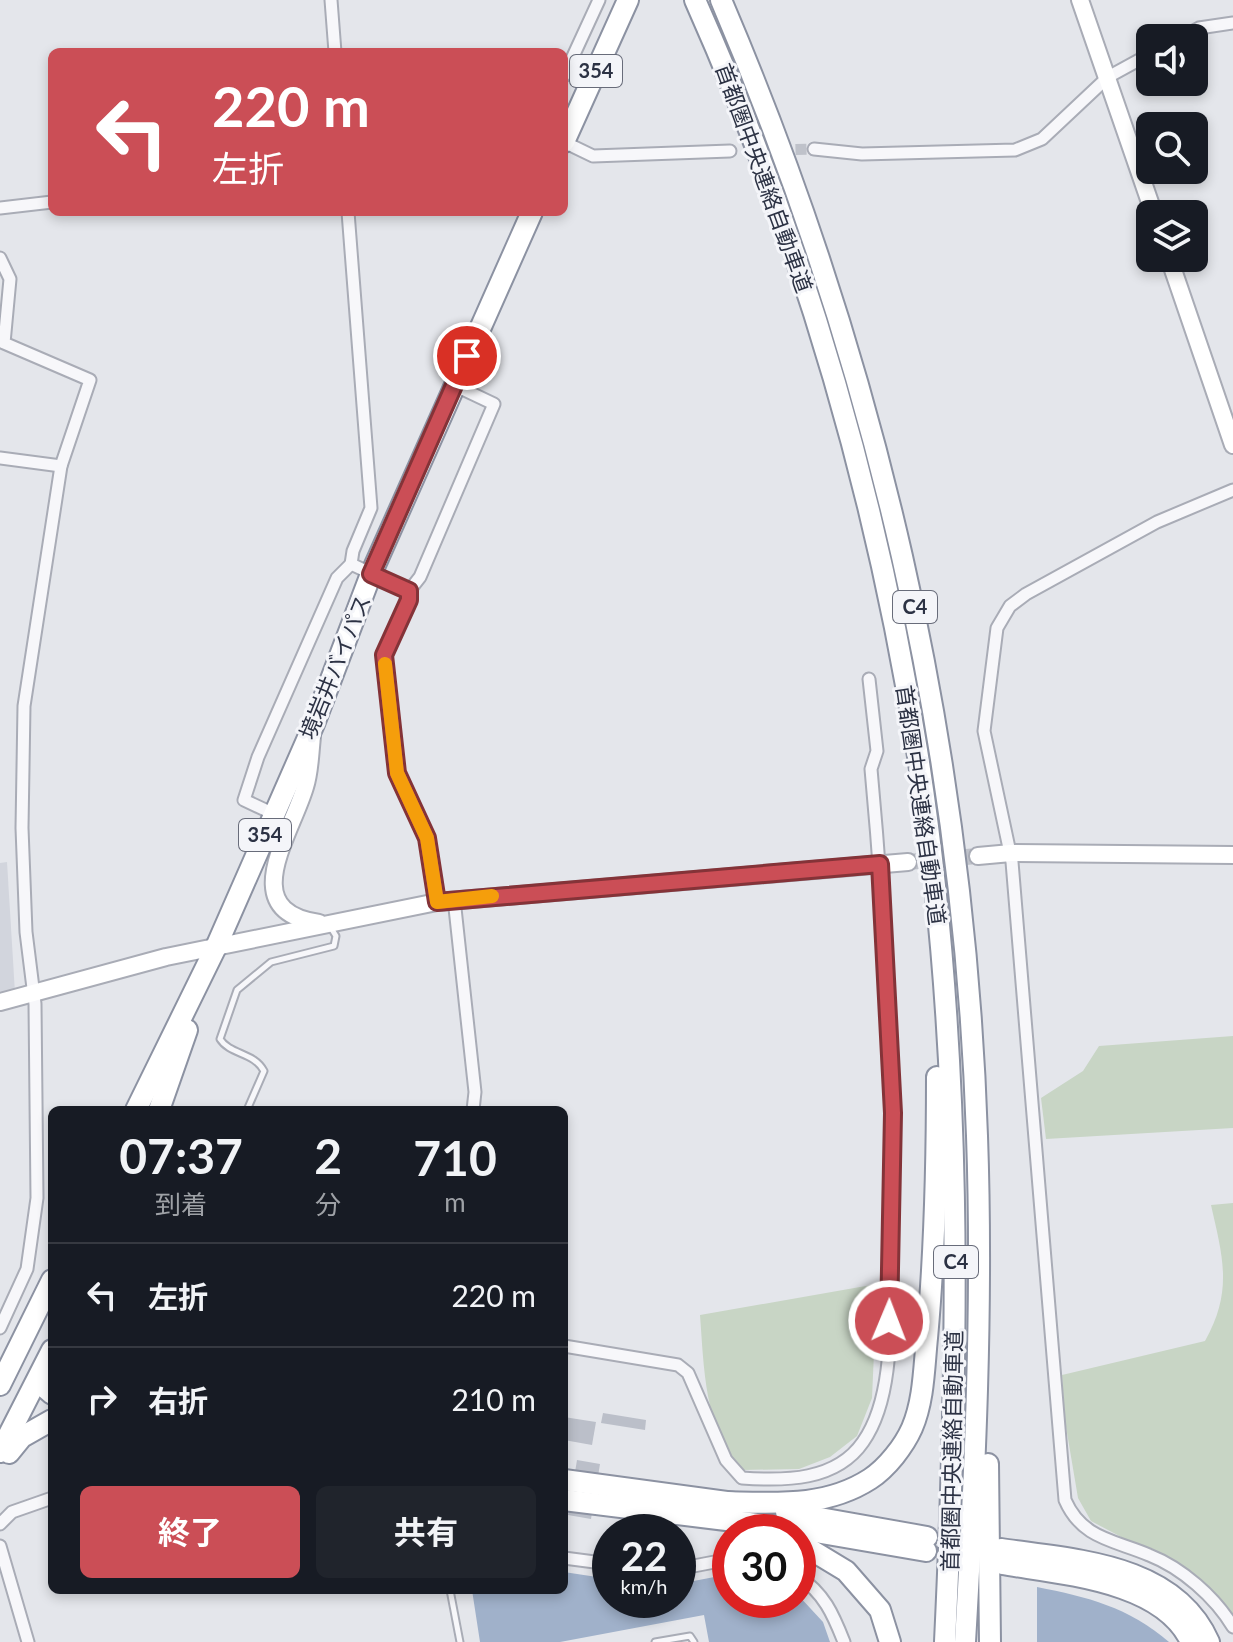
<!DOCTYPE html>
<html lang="ja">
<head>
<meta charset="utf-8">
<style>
	body { margin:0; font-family:Lato,"Noto Sans JP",sans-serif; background:#20242c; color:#f1f3f6; height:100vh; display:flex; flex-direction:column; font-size:30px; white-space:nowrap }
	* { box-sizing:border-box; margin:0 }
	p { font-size:26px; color:#9ea1a6 }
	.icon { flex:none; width:44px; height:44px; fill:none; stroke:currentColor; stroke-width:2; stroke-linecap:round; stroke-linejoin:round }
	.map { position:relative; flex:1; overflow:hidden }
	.panel { position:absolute; left:48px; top:1106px; width:520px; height:488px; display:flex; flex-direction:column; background:#171b24; border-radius:12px; box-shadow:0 4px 12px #0003 }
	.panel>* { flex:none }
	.hud { position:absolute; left:48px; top:48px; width:520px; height:168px; border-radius:12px; box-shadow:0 4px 12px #0003; background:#cb4e56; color:#fff; overflow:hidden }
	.controls { position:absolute; left:1136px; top:24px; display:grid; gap:16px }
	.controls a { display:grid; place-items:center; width:72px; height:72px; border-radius:12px; background:#171b24; box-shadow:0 4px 12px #0003; font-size:40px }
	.speed { position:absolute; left:592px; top:1514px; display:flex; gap:16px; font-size:40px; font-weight:700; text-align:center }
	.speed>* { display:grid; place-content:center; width:104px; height:104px; border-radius:50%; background:#171b24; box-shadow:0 4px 12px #0003; line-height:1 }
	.speed small { font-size:20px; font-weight:400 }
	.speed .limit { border:12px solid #d22; background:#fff; color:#111 }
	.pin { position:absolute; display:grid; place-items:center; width:68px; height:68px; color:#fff; margin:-34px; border:4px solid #fff; border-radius:50%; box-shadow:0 2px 8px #0007 }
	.me { position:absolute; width:88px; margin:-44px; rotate:1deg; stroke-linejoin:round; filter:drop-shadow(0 0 6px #0008) }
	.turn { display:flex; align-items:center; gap:28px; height:168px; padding:0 32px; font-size:36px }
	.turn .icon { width:104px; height:104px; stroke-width:2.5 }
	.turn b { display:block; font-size:56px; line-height:68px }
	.eta { display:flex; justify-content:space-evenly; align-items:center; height:136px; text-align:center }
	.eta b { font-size:48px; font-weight:700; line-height:56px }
	.cta { display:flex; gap:16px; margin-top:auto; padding:16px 32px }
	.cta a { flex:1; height:92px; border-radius:12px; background:#cb4e56; color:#fff; font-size:32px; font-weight:700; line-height:92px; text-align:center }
	.cta a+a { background:#20242c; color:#f1f3f6 }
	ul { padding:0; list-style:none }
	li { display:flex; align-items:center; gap:24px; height:104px; padding:0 32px; border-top:2px solid #363941 }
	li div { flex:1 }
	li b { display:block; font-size:30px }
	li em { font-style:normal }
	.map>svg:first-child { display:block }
</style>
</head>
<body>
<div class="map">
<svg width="1233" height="1642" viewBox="0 0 1233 1642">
	<rect width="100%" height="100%" fill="#e4e6eb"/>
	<polygon fill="#d2d5dd" points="7,862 15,993 0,997 0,863"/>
	<g fill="#c8d5c5">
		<polygon points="1233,1036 1233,1128 1046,1139 1041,1098 1083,1071 1099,1046"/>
		<path d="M1233 1203V1620L1195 1576 1091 1521 1078 1498 1065 1421 1062 1375 1205 1341C1233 1291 1223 1258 1211 1205Z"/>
		<path d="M877 1284 872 1398 857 1436 830 1457 799 1469 742 1470C704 1431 704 1366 700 1315Z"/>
	</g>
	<g fill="#a0b1ca">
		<polygon points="564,1572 610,1579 610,1600 678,1600 678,1584 730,1574 730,1600 798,1600 798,1595 823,1622 830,1642 709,1642 704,1615 560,1642 480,1642 472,1590 564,1590"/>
		<path d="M1037 1587C1088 1597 1128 1607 1169 1642H1037Z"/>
	</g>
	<g fill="#bbbfc9">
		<polygon points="603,1413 646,1420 645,1430 601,1423"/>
		<polygon points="564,1417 596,1422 592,1445 564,1440"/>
		<polygon points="577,1460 600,1464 591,1519 568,1515"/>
	</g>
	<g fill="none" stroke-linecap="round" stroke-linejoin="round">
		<polyline stroke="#bfc2ca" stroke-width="11" stroke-dasharray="11 5.5" stroke-linecap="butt" points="779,150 814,149"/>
		<polyline stroke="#bfc2ca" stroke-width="16" stroke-dasharray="16 8" stroke-linecap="butt" points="908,862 978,856"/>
		<defs>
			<g id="lane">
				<path d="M247 1110 264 1071C254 1052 230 1055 220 1039L237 990 271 962 334 946 336 936 331 928"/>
				<polyline points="450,1590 460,1642"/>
				<polyline points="655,1642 690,1636 694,1642"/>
			</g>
			<g id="street">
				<polyline points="331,0 335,52"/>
				<polyline points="1181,38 1199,28 1233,23"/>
				<polyline points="564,76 599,0"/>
				<polyline points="564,142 593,156 730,151"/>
				<polyline points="814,149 862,154 1015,150 1042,139 1108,77 1150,54"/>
				<polyline points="0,208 52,202"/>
				<polyline points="348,212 371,508 353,551 351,564 409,591 409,600 384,655 397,773 427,838 437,902"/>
				<polyline points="0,258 10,279 4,343 90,380 61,466 24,706 22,828 26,932 35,1004 37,1198 27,1269 0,1328"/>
				<polyline points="0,458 61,466"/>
				<path d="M1233 490 1157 522 1026 594 1010 606 997 628 984 731 1012 862 1065 1500C1082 1539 1114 1540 1149 1555 1182 1568 1215 1597 1233 1627"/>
				<polyline points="409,591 420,577 494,404 454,385"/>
				<polyline points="274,814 244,800 258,757 337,578 351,564"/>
				<polyline points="454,899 475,1092 473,1110"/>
				<path d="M564 1346 678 1365 688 1373 726 1460 742 1478C785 1481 836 1481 863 1442 897 1394 889 1309 891 1252 894 1090 886 930 871 769L877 751 869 679"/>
				<polyline points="0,1524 12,1512 52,1498"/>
				<polyline points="0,1546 28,1642"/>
				<polyline points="564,1558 610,1564"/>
				<polyline points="678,1569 730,1559"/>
				<path d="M798 1576C824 1593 833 1614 844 1642"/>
			</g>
			<g id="secondary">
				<polyline points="1080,0 1154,214"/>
				<polyline points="1169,258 1233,445"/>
				<path d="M312 737C310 754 310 772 305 787 291 835 235 911 319 923"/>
				<polyline points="978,856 1011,853 1233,855"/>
				<polyline points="0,1002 166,957 437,902 908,862"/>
			</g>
			<g id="highway">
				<path d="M695 0C801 238 876 492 917 750 964 1045 959 1345 945 1642"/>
				<path d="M721 0C875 360 964 744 977 1136 983 1305 975 1474 965 1642"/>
				<polyline points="564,142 628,0"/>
				<polyline points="136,1110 216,947 314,724 371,574 532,212"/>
				<polyline points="159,1110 187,1030"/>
				<polyline points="37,1381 52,1394"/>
				<polyline points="0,1385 52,1280"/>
				<polyline points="0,1452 52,1350"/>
				<polyline points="9,1453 22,1437 52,1420"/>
				<polyline points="988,1464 990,1642"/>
				<polyline points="564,1480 734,1503"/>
				<polyline points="564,1500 798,1529 926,1551"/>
				<path d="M723 1502C775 1503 825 1508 870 1479 887 1468 904 1446 912 1428 924 1400 924 1367 927 1338 935 1251 937 1164 937 1077"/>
				<polyline points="786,1512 927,1537"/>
				<polyline points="798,1542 846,1571 880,1610 890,1642"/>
				<path d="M1001 1549C1075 1560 1174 1563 1209 1642"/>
				<path d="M1002 1564C1060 1574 1163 1580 1191 1642"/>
			</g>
		</defs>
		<use href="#lane" stroke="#a9acb6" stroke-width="9"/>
		<use href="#street" stroke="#a9acb6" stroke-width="15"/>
		<use href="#secondary" stroke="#a9acb6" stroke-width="20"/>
		<use href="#highway" stroke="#8c92a2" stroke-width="24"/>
		<use href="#lane" stroke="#f7f7fa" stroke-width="5"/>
		<use href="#street" stroke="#f7f7fa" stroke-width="11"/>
		<use href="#secondary" stroke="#fff" stroke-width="16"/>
		<use href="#highway" stroke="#fff" stroke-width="20"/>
	</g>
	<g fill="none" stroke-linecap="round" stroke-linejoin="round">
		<defs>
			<polyline id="route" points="467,356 371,574 409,591 409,600 384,655 397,773 427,838 437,902 880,864 893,1113 889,1321"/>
		</defs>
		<use href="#route" stroke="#843338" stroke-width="20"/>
		<use href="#route" stroke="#cb4e56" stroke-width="14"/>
		<polyline stroke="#f59e0b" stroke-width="14" points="385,664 397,773 427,838 437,902 492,896"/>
	</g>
	<g text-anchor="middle" stroke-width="6" stroke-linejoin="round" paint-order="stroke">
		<g fill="#f4f5f9" stroke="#686c7a" stroke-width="2">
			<rect x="570" y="55" width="52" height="32" rx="6"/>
			<rect x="893" y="591" width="44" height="32" rx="6"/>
			<rect x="239" y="819" width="52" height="32" rx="6"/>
			<rect x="934" y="1246" width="44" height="32" rx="6"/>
		</g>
		<g font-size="20" font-weight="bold" fill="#2c3244">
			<text x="596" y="78">354</text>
			<text x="915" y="614">C4</text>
			<text x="265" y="842">354</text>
			<text x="956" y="1269">C4</text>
		</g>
		<g font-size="22" fill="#2c3244" stroke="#f4f5f9">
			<text transform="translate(764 178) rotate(70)" y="8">首都圏中央連絡自動車道</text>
			<text transform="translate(335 667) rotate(-68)" y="8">境岩井バイパス</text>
			<text transform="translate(921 805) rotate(82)" y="8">首都圏中央連絡自動車道</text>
			<text transform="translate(952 1451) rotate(-89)" y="8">首都圏中央連絡自動車道</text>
		</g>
	</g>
</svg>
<div class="controls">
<a><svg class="icon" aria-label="sound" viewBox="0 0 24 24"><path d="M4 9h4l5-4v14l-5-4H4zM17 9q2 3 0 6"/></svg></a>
<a><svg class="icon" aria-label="search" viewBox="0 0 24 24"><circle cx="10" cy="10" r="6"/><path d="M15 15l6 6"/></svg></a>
<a><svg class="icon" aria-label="layers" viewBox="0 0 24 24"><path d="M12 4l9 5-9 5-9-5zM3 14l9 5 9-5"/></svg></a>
</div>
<div class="speed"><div>22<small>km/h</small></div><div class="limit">30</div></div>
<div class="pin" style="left:467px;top:356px;background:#d93025"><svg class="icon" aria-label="arrive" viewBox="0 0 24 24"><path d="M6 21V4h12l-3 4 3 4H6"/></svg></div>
<svg class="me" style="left:889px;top:1321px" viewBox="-20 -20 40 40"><circle r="17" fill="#cb4e56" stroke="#fff" stroke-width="3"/><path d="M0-11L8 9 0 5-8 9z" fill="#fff"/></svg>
<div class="hud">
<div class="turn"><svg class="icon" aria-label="left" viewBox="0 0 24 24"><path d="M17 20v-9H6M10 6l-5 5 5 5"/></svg><div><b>220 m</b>左折</div></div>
</div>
<section class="panel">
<div class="eta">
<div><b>07:37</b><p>到着</p></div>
<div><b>2</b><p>分</p></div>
<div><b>710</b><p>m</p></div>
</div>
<ul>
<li><svg class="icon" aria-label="left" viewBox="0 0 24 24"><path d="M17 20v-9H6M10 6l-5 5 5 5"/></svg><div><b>左折</b></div><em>220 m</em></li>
<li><svg class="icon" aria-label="right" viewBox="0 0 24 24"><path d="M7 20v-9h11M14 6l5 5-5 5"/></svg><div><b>右折</b></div><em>210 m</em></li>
</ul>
<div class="cta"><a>終了</a><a>共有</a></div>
</section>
</div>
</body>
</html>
